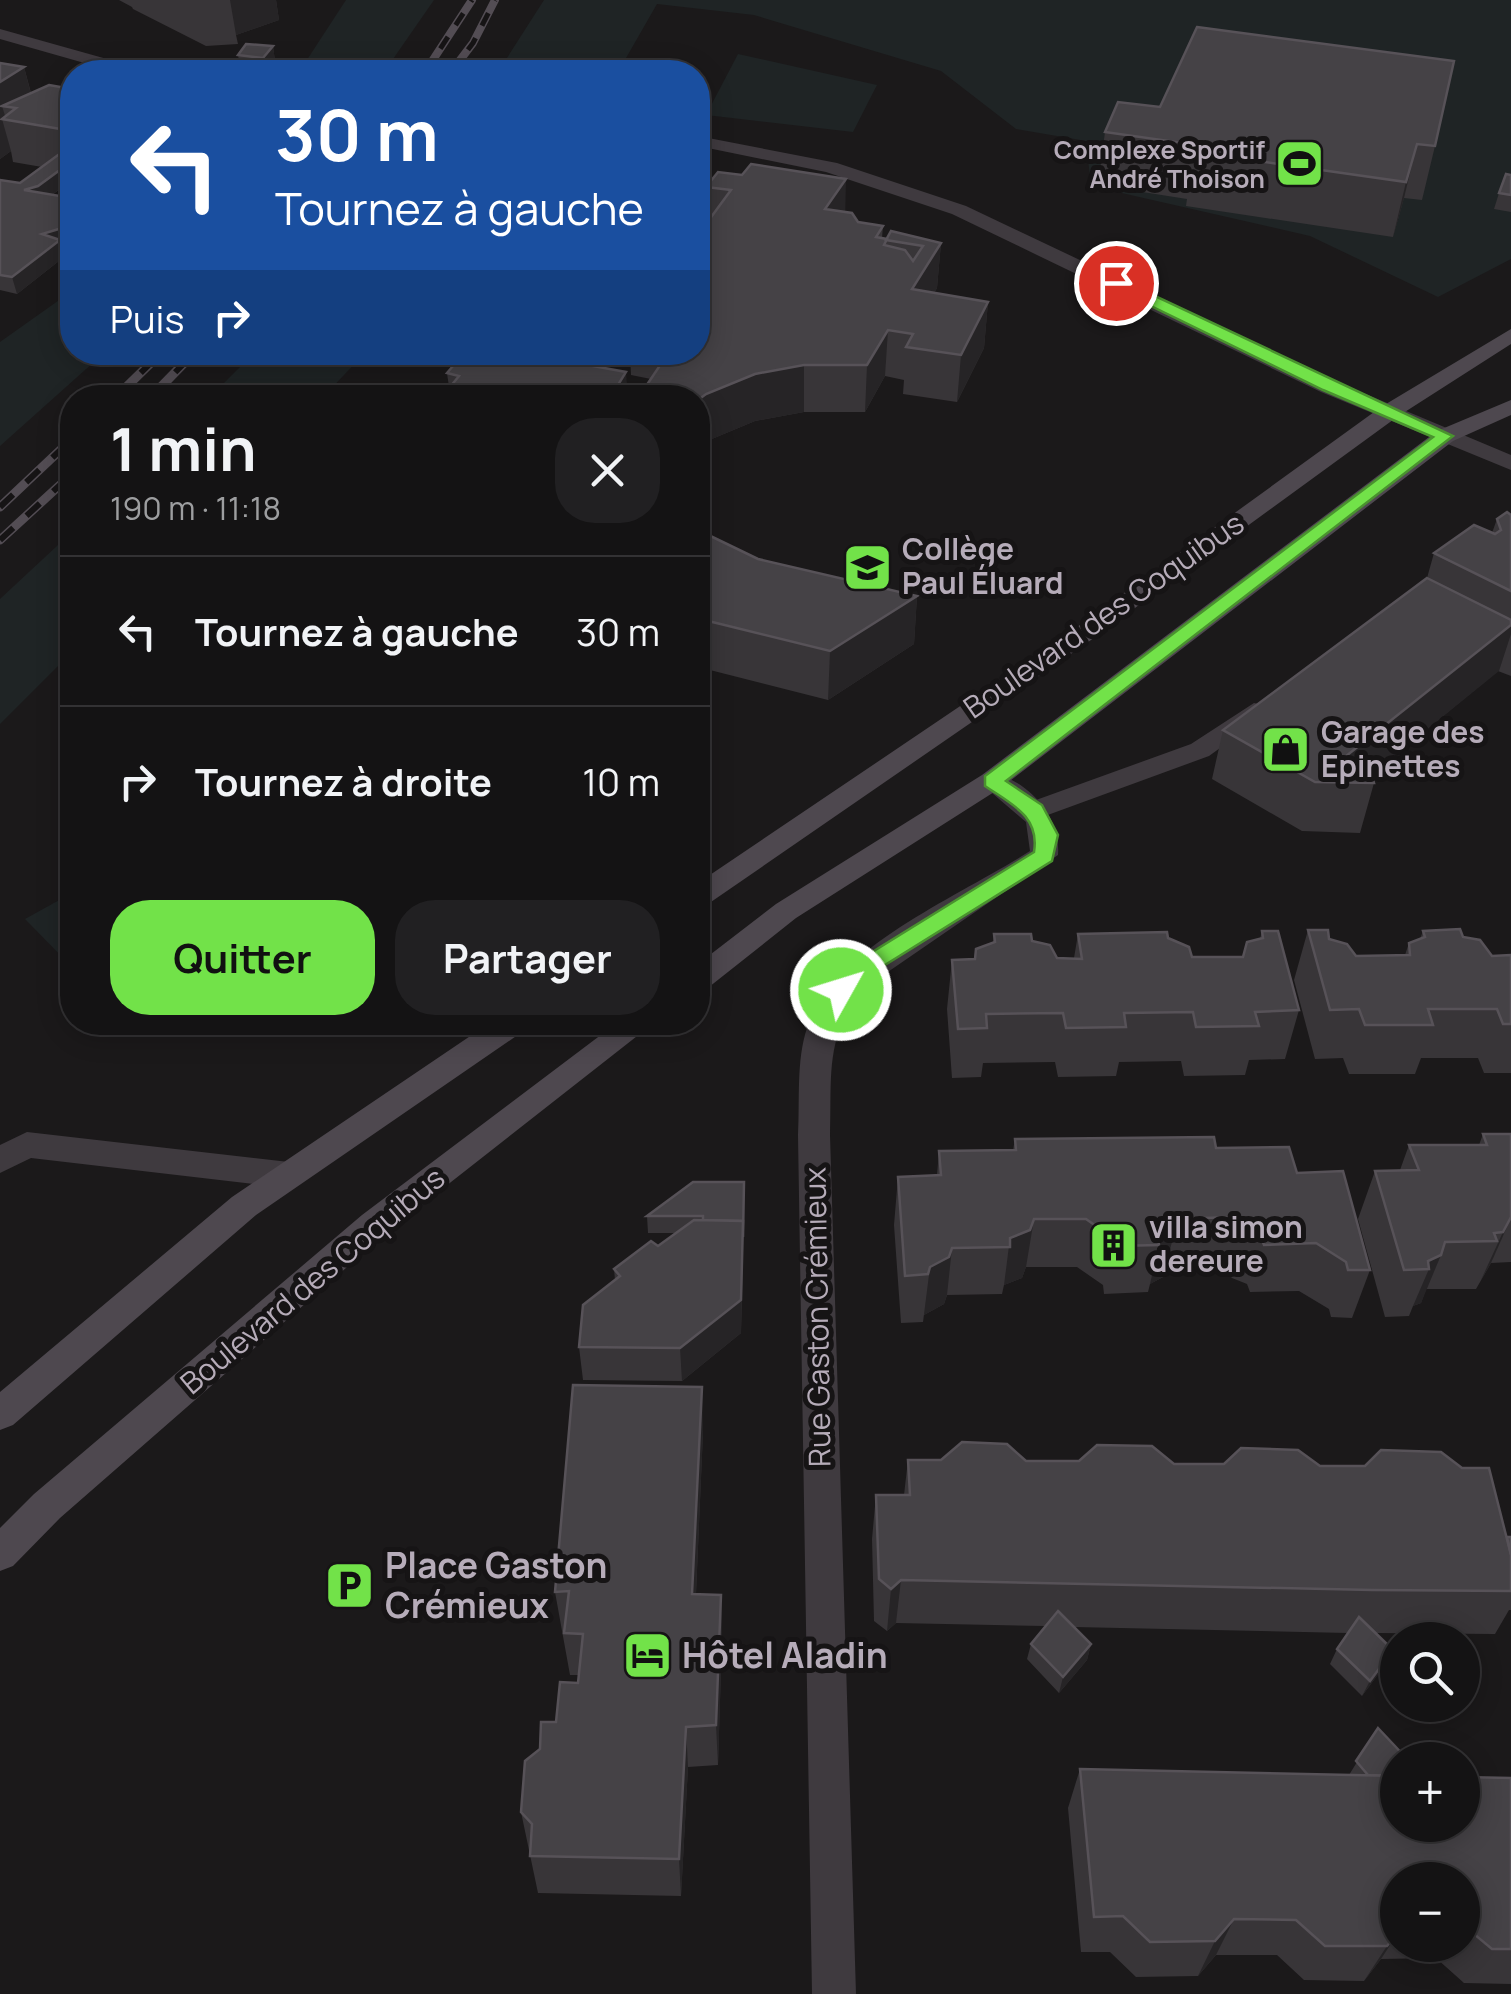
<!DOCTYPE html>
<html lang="fr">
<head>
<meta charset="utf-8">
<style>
	body { margin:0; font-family:Manrope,sans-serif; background:#212022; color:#f1f3f6; height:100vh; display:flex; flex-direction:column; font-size:38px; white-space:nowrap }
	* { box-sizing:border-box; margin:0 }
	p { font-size:32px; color:#9d9ea0 }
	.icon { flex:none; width:55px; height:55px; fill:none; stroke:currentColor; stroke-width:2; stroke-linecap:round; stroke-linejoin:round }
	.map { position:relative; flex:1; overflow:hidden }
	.sheet { position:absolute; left:60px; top:385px; width:650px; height:650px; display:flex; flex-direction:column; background:#141314; border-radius:40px; box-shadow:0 5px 25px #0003,0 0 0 2px #333234 }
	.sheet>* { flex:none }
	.hud { position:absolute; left:60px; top:60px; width:650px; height:305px; border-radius:40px; box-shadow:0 5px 25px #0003,0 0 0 2px #333234; background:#1a4fa0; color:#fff; overflow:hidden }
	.tools { position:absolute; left:1380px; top:1622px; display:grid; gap:20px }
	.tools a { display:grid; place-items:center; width:100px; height:100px; border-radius:50%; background:#141314; box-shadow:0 5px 25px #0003,0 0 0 2px #333234; font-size:50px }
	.pin { position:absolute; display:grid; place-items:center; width:85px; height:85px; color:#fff; margin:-42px; border:5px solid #fff; border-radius:50%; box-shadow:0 2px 10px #0007 }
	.me { position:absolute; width:110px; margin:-55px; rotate:51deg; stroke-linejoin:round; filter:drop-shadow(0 0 8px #0008) }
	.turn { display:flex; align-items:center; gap:35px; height:210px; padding:0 50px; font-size:45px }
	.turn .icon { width:130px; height:130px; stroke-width:2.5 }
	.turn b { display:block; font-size:70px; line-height:85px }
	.then { display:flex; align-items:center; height:95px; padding:0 50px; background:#0003; gap:20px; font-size:38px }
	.round { display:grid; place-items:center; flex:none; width:105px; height:105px; border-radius:40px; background:#212022 }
	.headline { display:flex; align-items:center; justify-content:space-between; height:170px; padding:0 50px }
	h1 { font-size:60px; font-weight:700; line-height:75px }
	.primary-button { display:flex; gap:20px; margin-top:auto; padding:20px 50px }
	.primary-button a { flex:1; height:115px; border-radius:40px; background:#72e249; color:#111; font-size:40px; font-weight:700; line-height:115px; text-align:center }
	.primary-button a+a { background:#212022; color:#f1f3f6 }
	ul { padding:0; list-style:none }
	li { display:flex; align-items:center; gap:30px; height:150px; padding:0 50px; border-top:2px solid #333234 }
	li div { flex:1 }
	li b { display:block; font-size:38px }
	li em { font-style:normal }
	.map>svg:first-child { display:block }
</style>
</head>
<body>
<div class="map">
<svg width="1511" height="1994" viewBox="0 0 1511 1994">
	<rect width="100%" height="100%" fill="#1b191a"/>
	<g fill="#1f2425">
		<polygon points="346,0 434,0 384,72 299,72"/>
		<polygon points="544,0 1511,0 1511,259 1438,297 1310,236 1091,186 1086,141 1016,129 941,71 754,15 657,4 618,72 498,72"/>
		<polygon points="738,54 877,85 853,132 706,115"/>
		<polygon points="72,291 72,352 104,353 0,446 0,342"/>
		<polygon points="254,353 254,352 365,353 323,397 210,397"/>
		<polygon points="72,532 72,652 0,724 0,599"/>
		<polygon points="72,893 72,967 25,919"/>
	</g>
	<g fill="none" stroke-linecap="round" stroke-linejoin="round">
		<g fill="#3f3a3f" fill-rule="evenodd">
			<polygon points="1254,703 1263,705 1267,711 1263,717 1209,756 1045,816 1035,819 1021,810 1025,804 1191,744"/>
			<polygon points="27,1132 289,1162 300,1166 305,1175 300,1184 289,1188 31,1158 0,1173 0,1145"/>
		</g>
		<g fill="#3f3a3f" fill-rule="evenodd">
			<polygon points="0,29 139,68 142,72 116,72 0,39"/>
			<polygon points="698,136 837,163 966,206 1337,382 1511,455 1511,470 1321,392 952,214 826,172 698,146"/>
			<path d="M992 772C1029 782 1061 816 1058 855L866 987C824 1033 832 1076 830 1135L856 1994H812L798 1135C800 1101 796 1061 807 1028 832 947 963 895 1030 851L1026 822 978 781Z"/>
		</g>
		<g fill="#4e484f" fill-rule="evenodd">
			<polygon points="1511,329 1511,344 1397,417 1091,640 708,904 698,907 698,883 1073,630 1381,407"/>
			<polygon points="1511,400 1511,415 1453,441 1002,787 796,918 709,987 698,990 698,964 776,904 982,775 1437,431"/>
			<polygon points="491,1022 529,1022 525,1030 256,1215 13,1425 0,1430 0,1392 232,1197"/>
			<polygon points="618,1022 655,1022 386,1233 60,1518 13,1566 0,1571 0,1528 34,1494 362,1215"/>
		</g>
		<defs>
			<g id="rail-far1">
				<polyline points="425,72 472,0"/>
				<polyline points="451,72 473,43 495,0"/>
			</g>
			<g id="rail">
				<polyline points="115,398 162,352"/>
				<polyline points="150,398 195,352"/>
				<polyline points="0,507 72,439"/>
				<polyline points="0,540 72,474"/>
			</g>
		</defs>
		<use href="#rail-far1" stroke="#534d54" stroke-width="8"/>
		<use href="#rail" stroke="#534d54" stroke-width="9"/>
		<use href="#rail-far1" stroke="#161415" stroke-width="5" stroke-dasharray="14" stroke-linecap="butt"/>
		<use href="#rail" stroke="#161415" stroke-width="6" stroke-dasharray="18" stroke-linecap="butt"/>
	</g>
	<g fill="#383538" fill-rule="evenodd">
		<polygon points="119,0 276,0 279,20 236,35 238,44 206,46 133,9 132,7"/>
		<polygon points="273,46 275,61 267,72 241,71 238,55"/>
		<polygon points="0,63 24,67 31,93 72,89 72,180 52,195 72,198 72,240 61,246 64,257 17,294 0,290 0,180 20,183 42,167 13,162 11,151 0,159"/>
		<polygon points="1118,102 1435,146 1422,200 1404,198 1393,237 1186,206 1187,199 1098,185 1105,132"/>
		<polygon points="1511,175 1511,212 1494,209 1499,193"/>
		<polygon points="698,184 845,212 858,222 883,226 882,238 941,243 937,288 934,293 988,302 984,348 957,402 903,394 904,380 885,376 865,412 804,412 755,421 707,441 698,448 698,398 651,379 631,375 630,352 698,352 707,223 707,218 698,229"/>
		<polygon points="447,373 628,398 449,387"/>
		<polygon points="1511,515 1511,676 1498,671 1372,774 1374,783 1360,833 1302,831 1212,779 1223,730 1427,578 1434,553 1492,533 1497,519"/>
		<polygon points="698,530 758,559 917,596 914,644 828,700 702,668"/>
		<polygon points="1308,930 1329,939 1356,956 1405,955 1409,943 1420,939 1423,931 1463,937 1492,956 1511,955 1511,1073 1484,1073 1478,1058 1421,1058 1415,1074 1349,1074 1343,1058 1315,1059 1294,980"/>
		<polygon points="1262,931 1299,1010 1285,1059 1249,1060 1245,1075 1184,1076 1181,1061 1119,1062 1116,1076 1058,1077 1055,1062 983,1063 981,1077 952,1078 947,1009 952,960 974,959 993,942 994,934 1032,941 1057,958 1074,958 1078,934 1168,938 1192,957 1243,957 1260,939"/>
		<polygon points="1483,1134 1511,1134 1511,1262 1491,1263 1476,1289 1426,1289 1421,1303 1413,1306 1409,1316 1385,1317 1358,1219 1375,1171 1400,1170 1409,1145 1479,1145"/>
		<polygon points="1015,1139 1216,1148 1297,1173 1370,1270 1352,1318 1331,1317 1329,1309 1299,1291 1250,1292 1247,1284 1232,1278 1219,1264 1166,1266 1163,1277 1150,1284 1148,1292 1104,1294 1103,1285 1077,1267 1026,1267 1022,1278 1004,1285 1002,1294 947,1295 944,1304 924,1315 923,1322 901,1323 894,1225 898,1177 937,1175 939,1151 1013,1150"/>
		<polygon points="693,1182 743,1255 741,1333 682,1381 583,1380 579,1347 615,1280 614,1269 658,1246 675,1233 648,1233 647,1216"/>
		<polygon points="703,1432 696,1594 721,1595 722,1637 718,1765 688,1767 681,1896 538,1893 521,1812 540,1749 578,1683 579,1675 570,1675 555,1592"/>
		<polygon points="908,1460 1320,1466 1507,1537 1511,1537 1511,1610 1509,1610 1495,1634 1376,1633 1393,1650 1385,1665 1362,1696 1330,1664 1337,1649 1348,1633 1074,1627 1091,1644 1087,1660 1059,1693 1027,1659 1031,1644 1045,1626 896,1623 887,1631 874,1621 872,1539 876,1495 904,1495"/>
		<path d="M1378 1728 1398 1825 1511 1778V1984L1464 1983 1436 1958 1381 1959 1364 1981 1304 1980 1277 1955H1216L1198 1976 1136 1977 1110 1952H1081L1068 1808 1080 1769 1349 1775ZM1398 1880H1462V1945H1398Z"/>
	</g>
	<g fill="#262426">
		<polygon points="230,0 276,0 279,20 236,35"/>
		<polygon points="273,46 275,61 266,72 263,58"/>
		<polygon points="24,67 39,125 16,108 2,106 6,119 2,119 11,151 0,159 0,82"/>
		<polygon points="1417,144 1404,198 1393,237 1406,182"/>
		<polygon points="72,161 72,180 42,202 24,190"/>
		<polygon points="846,179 845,223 825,209"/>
		<polygon points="706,202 707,218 698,229 698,213"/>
		<polygon points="72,220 72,240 61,246 64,257 17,294 12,277 42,234"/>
		<polygon points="941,243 937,288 910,335 912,289"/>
		<polygon points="988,302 984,348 957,402 961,355"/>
		<polygon points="888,330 885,376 865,412 867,365"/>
		<polygon points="804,365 804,412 755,421 707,441 698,448 698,400 706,394 755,374"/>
		<polygon points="626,372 628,398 610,398"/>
		<polygon points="917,596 914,644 828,700 830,651"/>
		<polygon points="700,619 702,668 698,670 698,621"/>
		<polygon points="1511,625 1511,634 1499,671 1361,783 1331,768"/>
		<polygon points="744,1182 741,1333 682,1381 680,1348"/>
		<polygon points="1511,1218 1491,1263 1481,1280 1503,1232"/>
		<polygon points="1034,1219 1026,1267 1022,1278 1004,1285 1010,1238"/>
		<polygon points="1175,1230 1163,1277 1150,1284 1159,1245 1158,1237"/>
		<polygon points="952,1248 947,1295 944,1304 924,1315 923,1322 930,1267"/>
		<polygon points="1441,1255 1421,1303 1413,1306 1429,1269 1428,1261"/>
		<polygon points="702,1387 703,1432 694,1637 692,1594"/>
		<polygon points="901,1580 896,1623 887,1631 891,1589"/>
		<polygon points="721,1595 722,1637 718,1765 716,1725"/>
		<polygon points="1091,1644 1087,1660 1059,1693 1063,1677"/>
		<polygon points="1393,1650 1385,1665 1362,1696 1370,1681"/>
		<polygon points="686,1727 688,1767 681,1896 679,1859"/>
		<polygon points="1234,1919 1216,1955 1198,1976 1215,1941"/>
		<polygon points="1398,1933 1381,1959 1364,1981 1387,1946"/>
	</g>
	<g fill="#454246" stroke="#575258" stroke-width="2.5">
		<polygon points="1197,27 1454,61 1435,146 1417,144 1406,182 1195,152 1197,145 1105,132 1118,102 1160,107"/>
		<polygon points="246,44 273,46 263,58 238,55"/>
		<polygon points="0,63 24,67 0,82"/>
		<polygon points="49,85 72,89 72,131 2,119 16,108 2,106"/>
		<polygon points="58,155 72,158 72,161 38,186 24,190 72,198 72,220 62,228 42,234 60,240 12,277 0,275 0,180 20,183"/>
		<polygon points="751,164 846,179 825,209 852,213 858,222 883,226 876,237 887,239 884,245 905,250 913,261 923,246 886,240 891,231 941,243 912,289 988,302 961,355 906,347 913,334 888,330 867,365 804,365 755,374 706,394 698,400 698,398 638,398 669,352 698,352 698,235 731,190 706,187 718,172 742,175"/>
		<polygon points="1506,174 1511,175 1511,195 1499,193"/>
		<polygon points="698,184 707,186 706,202 698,213"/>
		<polygon points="465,352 516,352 626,372 610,398 441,398 459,376 447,373"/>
		<polygon points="1507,512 1511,515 1511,591 1434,553 1474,525 1495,534 1501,530 1497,519"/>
		<polygon points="698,530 758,559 917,596 830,651 700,619 698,621"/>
		<polygon points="1427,578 1511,620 1511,625 1331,768 1370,769 1374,783 1315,782 1223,730"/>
		<polygon points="1460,929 1463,937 1480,940 1492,956 1511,955 1511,1024 1503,1024 1497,1009 1428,1009 1433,1025 1365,1025 1359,1009 1330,1010 1308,930 1328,930 1329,939 1347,944 1356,956 1410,955 1409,943 1425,937 1423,931"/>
		<polygon points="1262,931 1278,931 1299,1010 1255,1012 1259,1026 1196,1027 1193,1012 1124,1013 1126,1027 1066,1028 1063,1013 986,1014 987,1028 958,1029 952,960 975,959 976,949 995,942 994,934 1031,934 1032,941 1050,945 1057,958 1082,959 1078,934 1167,932 1168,938 1189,947 1192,957 1243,957 1247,942 1263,938"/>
		<polygon points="1483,1134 1511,1134 1511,1217 1503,1232 1494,1233 1497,1241 1445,1242 1441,1255 1428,1261 1429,1269 1404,1270 1375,1171 1419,1170 1409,1145 1487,1145"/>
		<polygon points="1214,1137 1216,1148 1289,1147 1297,1173 1343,1171 1370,1270 1348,1270 1346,1262 1316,1243 1264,1245 1261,1237 1246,1231 1233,1217 1175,1219 1175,1230 1158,1237 1159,1245 1115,1246 1113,1238 1086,1219 1034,1219 1030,1230 1010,1238 1010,1247 952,1248 949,1257 930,1267 928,1274 905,1276 898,1177 941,1175 939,1151 1016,1150 1015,1139"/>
		<polygon points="693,1182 744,1182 743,1237 743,1221 703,1220 703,1216 647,1216"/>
		<polygon points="694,1220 743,1221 741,1300 680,1348 579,1347 583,1305 620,1276 614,1269 651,1241 658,1246"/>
		<polygon points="573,1385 702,1387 692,1594 721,1595 716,1725 686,1727 679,1859 530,1856 532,1824 521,1812 525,1761 540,1749 541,1722 556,1722 560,1682 578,1683 583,1634 564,1633 569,1591 555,1592"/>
		<polygon points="962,1442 1007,1444 1026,1461 1079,1461 1097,1445 1152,1446 1174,1464 1224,1464 1241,1448 1298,1450 1320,1466 1365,1466 1381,1450 1441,1452 1462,1468 1489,1468 1511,1555 1511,1591 1372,1590 901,1580 891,1589 879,1579 876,1495 910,1495 908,1460 941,1460"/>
		<polygon points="1507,1537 1511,1537 1511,1555"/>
		<polygon points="1058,1611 1091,1644 1063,1677 1031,1644"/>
		<polygon points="1359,1617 1393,1650 1370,1681 1337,1649"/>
		<polygon points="1378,1728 1408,1760 1398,1760 1398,1776 1368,1775 1356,1761"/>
		<polygon points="1080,1769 1398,1776 1398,1825 1462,1825 1462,1777 1511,1778 1511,1949 1492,1949 1462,1924 1462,1880 1398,1880 1398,1933 1387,1946 1325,1946 1296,1920 1234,1919 1215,1941 1150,1942 1123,1916 1094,1917"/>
	</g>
	<path fill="#72e249" stroke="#4a932f" stroke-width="2.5" d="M1110 280H1121L1453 436 1006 781 1042 805 1058 835 1052 861 885 965 849 995H833V984L869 954 1034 852C1040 816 1011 804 985 786V776L1433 437 1323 390 1110 286Z"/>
	<defs>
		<symbol id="stadium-square" viewBox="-11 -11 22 22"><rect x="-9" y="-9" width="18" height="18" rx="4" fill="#72e249" stroke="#161415"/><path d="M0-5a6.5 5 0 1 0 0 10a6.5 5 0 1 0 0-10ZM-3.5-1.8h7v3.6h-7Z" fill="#111"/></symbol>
		<symbol id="school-square" viewBox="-11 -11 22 22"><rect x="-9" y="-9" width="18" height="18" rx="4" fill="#72e249" stroke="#161415"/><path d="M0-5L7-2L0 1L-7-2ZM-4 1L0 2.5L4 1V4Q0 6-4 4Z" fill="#111"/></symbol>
		<symbol id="shop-square" viewBox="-11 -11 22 22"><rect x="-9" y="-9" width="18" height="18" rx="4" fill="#72e249" stroke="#161415"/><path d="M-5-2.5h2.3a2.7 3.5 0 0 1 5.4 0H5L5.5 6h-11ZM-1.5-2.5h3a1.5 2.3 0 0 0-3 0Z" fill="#111"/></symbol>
		<symbol id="building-square" viewBox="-11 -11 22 22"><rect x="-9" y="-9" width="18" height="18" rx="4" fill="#72e249" stroke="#161415"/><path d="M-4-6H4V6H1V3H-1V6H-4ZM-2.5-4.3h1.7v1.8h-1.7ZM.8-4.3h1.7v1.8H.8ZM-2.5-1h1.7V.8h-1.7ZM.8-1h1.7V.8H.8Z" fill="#111"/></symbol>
		<symbol id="parking-square" viewBox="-11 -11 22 22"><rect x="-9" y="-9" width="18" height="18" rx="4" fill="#72e249" stroke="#161415"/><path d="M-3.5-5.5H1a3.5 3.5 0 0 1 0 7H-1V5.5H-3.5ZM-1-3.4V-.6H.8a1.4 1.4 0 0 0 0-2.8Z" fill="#111"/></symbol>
		<symbol id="hotel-square" viewBox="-11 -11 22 22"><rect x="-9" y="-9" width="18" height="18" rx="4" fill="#72e249" stroke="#161415"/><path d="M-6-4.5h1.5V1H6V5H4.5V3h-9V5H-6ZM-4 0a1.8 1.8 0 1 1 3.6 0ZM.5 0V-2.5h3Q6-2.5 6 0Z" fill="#111"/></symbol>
	</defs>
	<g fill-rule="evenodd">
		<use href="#stadium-square" x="1272" y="136" width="55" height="55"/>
		<use href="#school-square" x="840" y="540" width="55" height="55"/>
		<use href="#shop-square" x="1258" y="722" width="55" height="55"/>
		<use href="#building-square" x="1086" y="1218" width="55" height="55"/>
		<use href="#parking-square" x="322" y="1558" width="55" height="55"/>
		<use href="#hotel-square" x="620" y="1628" width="55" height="55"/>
	</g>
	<g text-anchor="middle" stroke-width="10" stroke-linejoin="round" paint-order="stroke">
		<g font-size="25" font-weight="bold" fill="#b6acb9" stroke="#161415" text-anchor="end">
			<text x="1265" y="159">Complexe Sportif<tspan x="1265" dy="29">André Thoison</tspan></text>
		</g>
		<g font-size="30" font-weight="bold" fill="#b6acb9" stroke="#161415" text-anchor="start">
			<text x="902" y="560">Collège<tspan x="902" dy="34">Paul Éluard</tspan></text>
			<text x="1321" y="743">Garage des<tspan x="1321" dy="34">Epinettes</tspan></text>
			<text x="1149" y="1238">villa simon<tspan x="1149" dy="34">dereure</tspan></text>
		</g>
		<g font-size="30" fill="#b6acb9" stroke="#161415">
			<text transform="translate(1104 616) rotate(-35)" y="10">Boulevard des Coquibus</text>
			<text transform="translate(313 1281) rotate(-40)" y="10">Boulevard des Coquibus</text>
			<text transform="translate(818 1317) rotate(-91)" y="10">Rue Gaston Crémieux</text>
		</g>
		<g font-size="35" font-weight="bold" fill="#b6acb9" stroke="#161415" text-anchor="start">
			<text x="385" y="1578">Place Gaston<tspan x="385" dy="40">Crémieux</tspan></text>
			<text x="682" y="1668">Hôtel Aladin</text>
		</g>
	</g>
</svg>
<div class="tools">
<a><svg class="icon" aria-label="search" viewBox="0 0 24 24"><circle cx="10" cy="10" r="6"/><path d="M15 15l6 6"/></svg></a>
<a>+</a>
<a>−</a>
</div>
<div class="pin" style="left:1116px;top:283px;background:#d93025"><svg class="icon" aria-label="arrive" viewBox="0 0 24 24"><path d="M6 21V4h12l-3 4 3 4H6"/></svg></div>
<svg class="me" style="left:841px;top:990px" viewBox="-20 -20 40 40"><circle r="17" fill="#72e249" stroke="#fff" stroke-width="3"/><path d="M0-11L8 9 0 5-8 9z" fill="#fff"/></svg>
<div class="hud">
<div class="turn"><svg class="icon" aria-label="left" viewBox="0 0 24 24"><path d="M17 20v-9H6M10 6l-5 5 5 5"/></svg><div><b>30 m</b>Tournez à gauche</div></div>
<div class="then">Puis<svg class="icon" aria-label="right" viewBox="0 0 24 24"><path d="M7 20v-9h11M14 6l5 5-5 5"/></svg></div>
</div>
<section class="sheet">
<div class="headline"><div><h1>1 min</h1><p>190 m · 11:18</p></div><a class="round"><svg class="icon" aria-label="close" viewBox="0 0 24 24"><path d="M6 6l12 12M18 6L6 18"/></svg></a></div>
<ul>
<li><svg class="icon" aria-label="left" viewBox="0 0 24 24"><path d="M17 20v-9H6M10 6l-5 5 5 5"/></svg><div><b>Tournez à gauche</b></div><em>30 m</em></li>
<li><svg class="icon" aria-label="right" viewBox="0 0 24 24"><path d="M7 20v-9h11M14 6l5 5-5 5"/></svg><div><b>Tournez à droite</b></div><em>10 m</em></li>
</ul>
<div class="primary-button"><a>Quitter</a><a>Partager</a></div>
</section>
</div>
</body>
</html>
